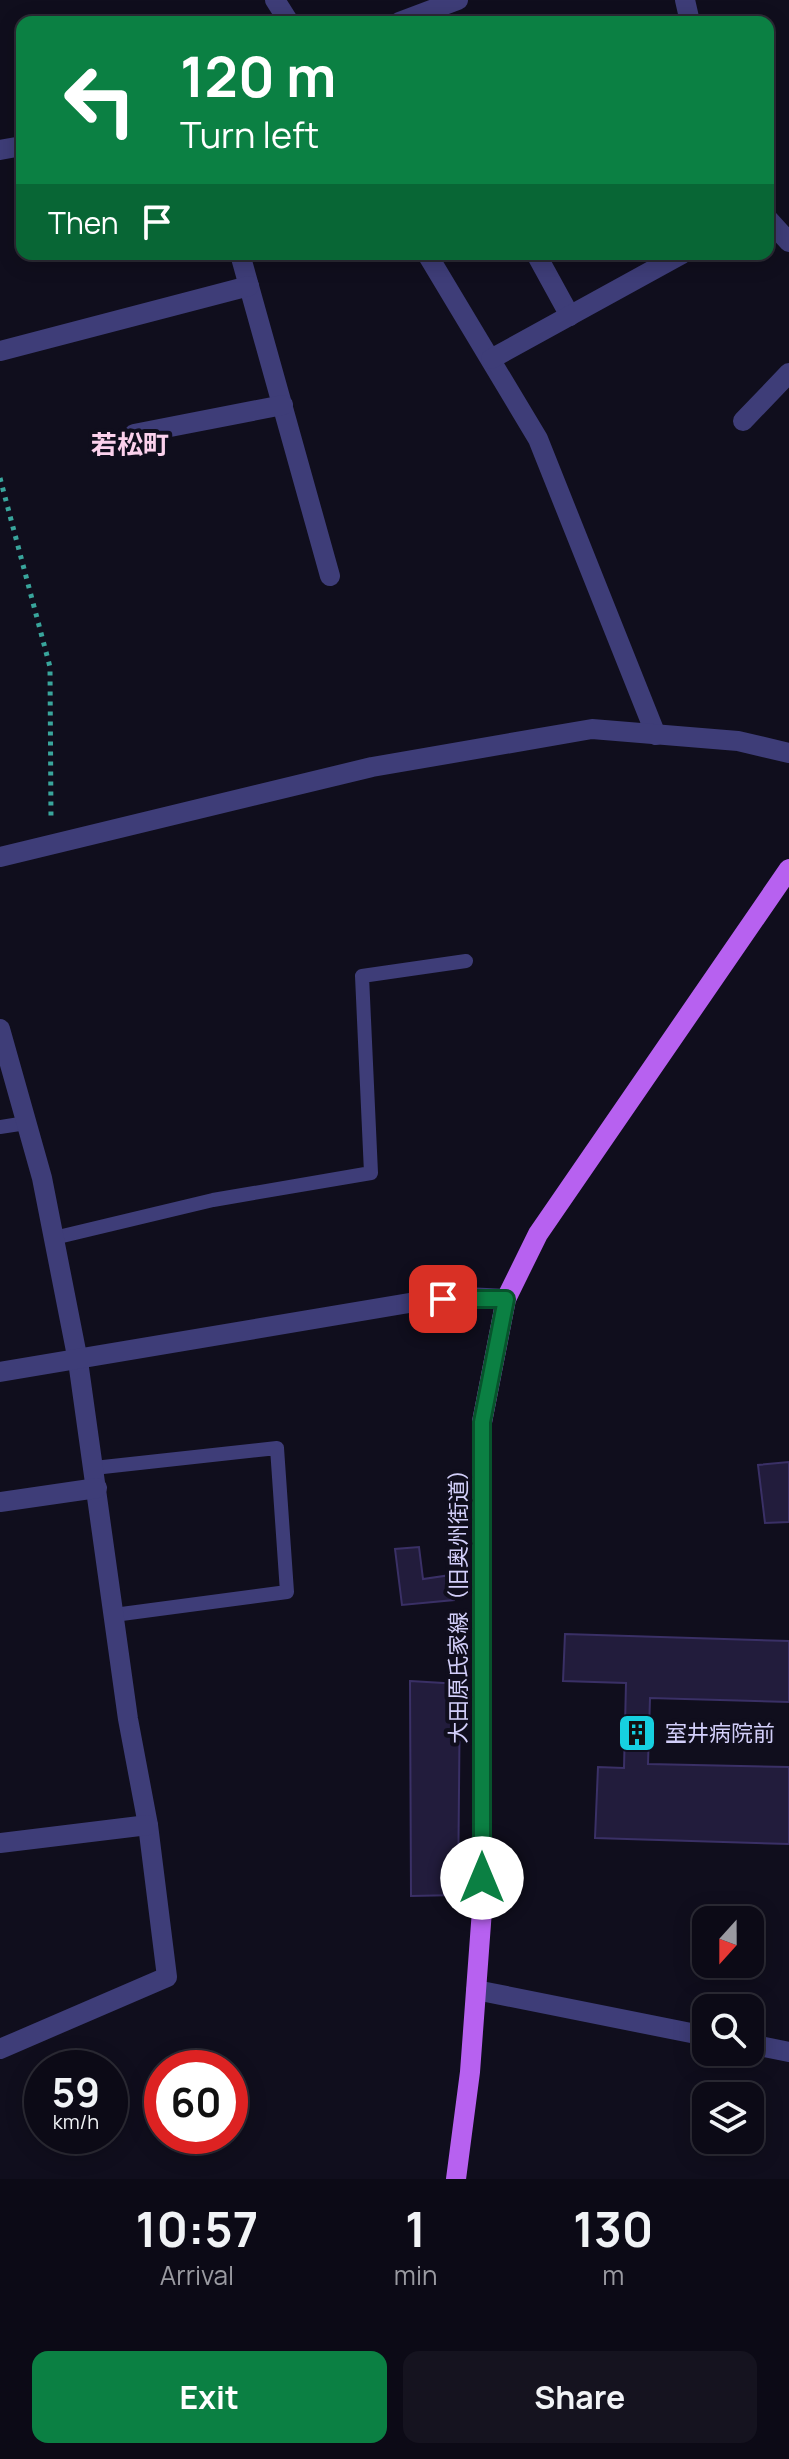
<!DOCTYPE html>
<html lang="en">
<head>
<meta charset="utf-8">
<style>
	body { margin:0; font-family:Manrope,"Noto Sans JP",sans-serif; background:#15131f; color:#f1f3f6; height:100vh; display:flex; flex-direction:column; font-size:30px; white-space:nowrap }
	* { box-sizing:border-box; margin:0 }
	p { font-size:26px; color:#9a9aa1 }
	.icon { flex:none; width:44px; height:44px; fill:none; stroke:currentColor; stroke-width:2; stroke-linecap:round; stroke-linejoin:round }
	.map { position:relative; height:2179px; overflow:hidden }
	.details { display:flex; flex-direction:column; background:#0c0a16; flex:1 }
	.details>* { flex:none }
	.top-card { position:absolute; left:16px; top:16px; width:758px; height:244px; border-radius:16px; box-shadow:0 4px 20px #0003,0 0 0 2px #2c2b35; background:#0b8043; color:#fff; overflow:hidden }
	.needle { width:52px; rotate:201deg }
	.controls { position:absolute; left:692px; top:1906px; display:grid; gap:16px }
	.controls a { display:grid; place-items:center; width:72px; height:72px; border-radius:16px; background:#0c0a16; box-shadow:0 4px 20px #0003,0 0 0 2px #2c2b35; font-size:40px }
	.speed { position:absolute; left:24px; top:2050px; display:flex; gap:16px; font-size:40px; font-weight:700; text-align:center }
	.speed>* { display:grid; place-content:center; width:104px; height:104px; border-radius:50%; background:#0c0a16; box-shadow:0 4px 20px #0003,0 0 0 2px #2c2b35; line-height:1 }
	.speed small { font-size:20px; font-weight:400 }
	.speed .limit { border:12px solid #d22; background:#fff; color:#111 }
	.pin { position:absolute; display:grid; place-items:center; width:68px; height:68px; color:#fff; margin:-34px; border-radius:16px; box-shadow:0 4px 12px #0006 }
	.me { position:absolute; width:88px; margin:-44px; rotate:0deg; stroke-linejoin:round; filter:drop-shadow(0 0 6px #0008) }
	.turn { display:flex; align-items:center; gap:28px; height:168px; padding:0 32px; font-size:36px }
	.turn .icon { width:104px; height:104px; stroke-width:2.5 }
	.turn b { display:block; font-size:56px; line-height:68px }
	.then { display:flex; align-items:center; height:76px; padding:0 32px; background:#0003; gap:16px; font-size:30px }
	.eta { display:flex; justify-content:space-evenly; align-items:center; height:136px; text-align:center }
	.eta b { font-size:48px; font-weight:700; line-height:56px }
	.button { display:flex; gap:16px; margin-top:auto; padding:16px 32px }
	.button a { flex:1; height:92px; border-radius:16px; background:#0b8043; color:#fff; font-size:32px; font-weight:700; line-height:92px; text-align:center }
	.button a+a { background:#15131f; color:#f1f3f6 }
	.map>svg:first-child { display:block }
</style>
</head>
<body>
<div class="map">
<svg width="789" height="2179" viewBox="0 0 789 2179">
	<rect width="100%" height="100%" fill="#100e1d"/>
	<g fill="#221c3c" stroke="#3a3066" stroke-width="2">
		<polygon points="789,1462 789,1522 765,1523 758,1465"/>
		<polygon points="419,1547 423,1579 451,1575 454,1600 402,1605 395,1549"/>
		<polygon points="565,1634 789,1641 789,1702 650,1698 648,1764 789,1767 789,1844 595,1838 598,1767 624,1768 626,1683 563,1681"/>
		<polygon points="410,1681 460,1684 458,1895 411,1896"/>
	</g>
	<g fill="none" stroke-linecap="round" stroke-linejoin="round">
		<polyline stroke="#39a59c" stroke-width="5" stroke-dasharray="4 6" stroke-linecap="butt" points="0,478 50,667 51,819"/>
		<g stroke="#3e3d78" stroke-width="14">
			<polyline points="0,1127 26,1123"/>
			<polyline points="54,1238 213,1200 371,1173 362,976 466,961"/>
			<polyline points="94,1468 277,1448 287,1592 114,1615"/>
		</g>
		<g stroke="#3e3d78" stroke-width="20">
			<polyline points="275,0 289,22"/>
			<polyline points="685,0 690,22"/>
			<polyline points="399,22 458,0"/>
			<polyline points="0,150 22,146"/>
			<polyline points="768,219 789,242"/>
			<polyline points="240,254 330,576"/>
			<polyline points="427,254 538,439 656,735"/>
			<polyline points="536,254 570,316"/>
			<polyline points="0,351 249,286"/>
			<polyline points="491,359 682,254"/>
			<polyline points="743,421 789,373"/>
			<polyline points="134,434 283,405"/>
			<polyline points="0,857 372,767 592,729 738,741 789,753"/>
			<polyline points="0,1029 42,1178 78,1361 128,1719 148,1825 167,1977 0,2049"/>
			<polyline points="0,1502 97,1488"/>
			<polyline points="0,1843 148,1825"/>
			<polyline points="476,1990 706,2036"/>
			<polyline points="750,2044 789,2052"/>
		</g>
		<polyline stroke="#3e3d78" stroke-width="20" points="0,1372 421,1301 466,1297 506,1299"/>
		<polyline stroke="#b761f0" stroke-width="20" points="456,2179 470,2072 482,1910 482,1422 506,1299 538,1234 789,869"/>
	</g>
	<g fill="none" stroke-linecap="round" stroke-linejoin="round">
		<defs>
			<polyline id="route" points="443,1299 506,1299 482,1422 482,1878"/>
		</defs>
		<use href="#route" stroke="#07532c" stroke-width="20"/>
		<use href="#route" stroke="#0b8043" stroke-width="14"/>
	</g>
	<defs>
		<symbol id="building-square" viewBox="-11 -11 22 22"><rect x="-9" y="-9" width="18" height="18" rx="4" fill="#16d0e0" stroke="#100e1d"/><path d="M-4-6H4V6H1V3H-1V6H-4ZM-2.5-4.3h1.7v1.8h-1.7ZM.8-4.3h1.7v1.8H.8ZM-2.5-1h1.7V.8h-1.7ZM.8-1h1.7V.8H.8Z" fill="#111"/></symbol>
	</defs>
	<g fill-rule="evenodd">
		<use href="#building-square" x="615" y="1711" width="44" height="44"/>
	</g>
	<g text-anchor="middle" stroke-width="8" stroke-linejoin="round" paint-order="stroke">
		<g font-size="22" fill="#d3cffa" stroke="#100e1d">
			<text transform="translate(458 1601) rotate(-90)" y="8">大田原氏家線（旧奥州街道）</text>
		</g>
		<g font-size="22" fill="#d3cffa" stroke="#100e1d" text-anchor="start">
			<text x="665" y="1741">室井病院前</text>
		</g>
		<g font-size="26" font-weight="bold" fill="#fbd1ec" stroke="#100e1d">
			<text x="130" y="454">若松町</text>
		</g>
	</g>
</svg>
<div class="controls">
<a><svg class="needle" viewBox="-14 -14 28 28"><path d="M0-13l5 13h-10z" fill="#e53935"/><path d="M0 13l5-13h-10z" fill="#9a9aa1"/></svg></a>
<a><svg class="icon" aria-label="search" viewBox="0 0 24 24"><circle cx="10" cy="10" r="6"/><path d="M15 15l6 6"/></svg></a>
<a><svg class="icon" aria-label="layers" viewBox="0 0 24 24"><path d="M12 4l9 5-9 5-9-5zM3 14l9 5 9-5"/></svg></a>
</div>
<div class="speed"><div>59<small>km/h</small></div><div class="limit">60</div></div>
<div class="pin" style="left:443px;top:1299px;background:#d93025"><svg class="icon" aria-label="arrive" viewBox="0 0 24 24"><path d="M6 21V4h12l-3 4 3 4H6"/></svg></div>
<svg class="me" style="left:482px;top:1878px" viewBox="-20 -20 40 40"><circle r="19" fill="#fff"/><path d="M0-13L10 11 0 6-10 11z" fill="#0b8043"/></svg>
<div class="top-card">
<div class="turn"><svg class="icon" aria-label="left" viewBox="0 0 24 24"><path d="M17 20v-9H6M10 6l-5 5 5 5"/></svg><div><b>120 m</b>Turn left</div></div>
<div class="then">Then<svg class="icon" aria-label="arrive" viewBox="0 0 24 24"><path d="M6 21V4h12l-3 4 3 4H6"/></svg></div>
</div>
</div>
<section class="details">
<div class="eta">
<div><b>10:57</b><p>Arrival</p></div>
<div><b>1</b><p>min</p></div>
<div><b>130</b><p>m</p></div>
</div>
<div class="button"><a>Exit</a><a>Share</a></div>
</section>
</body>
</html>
